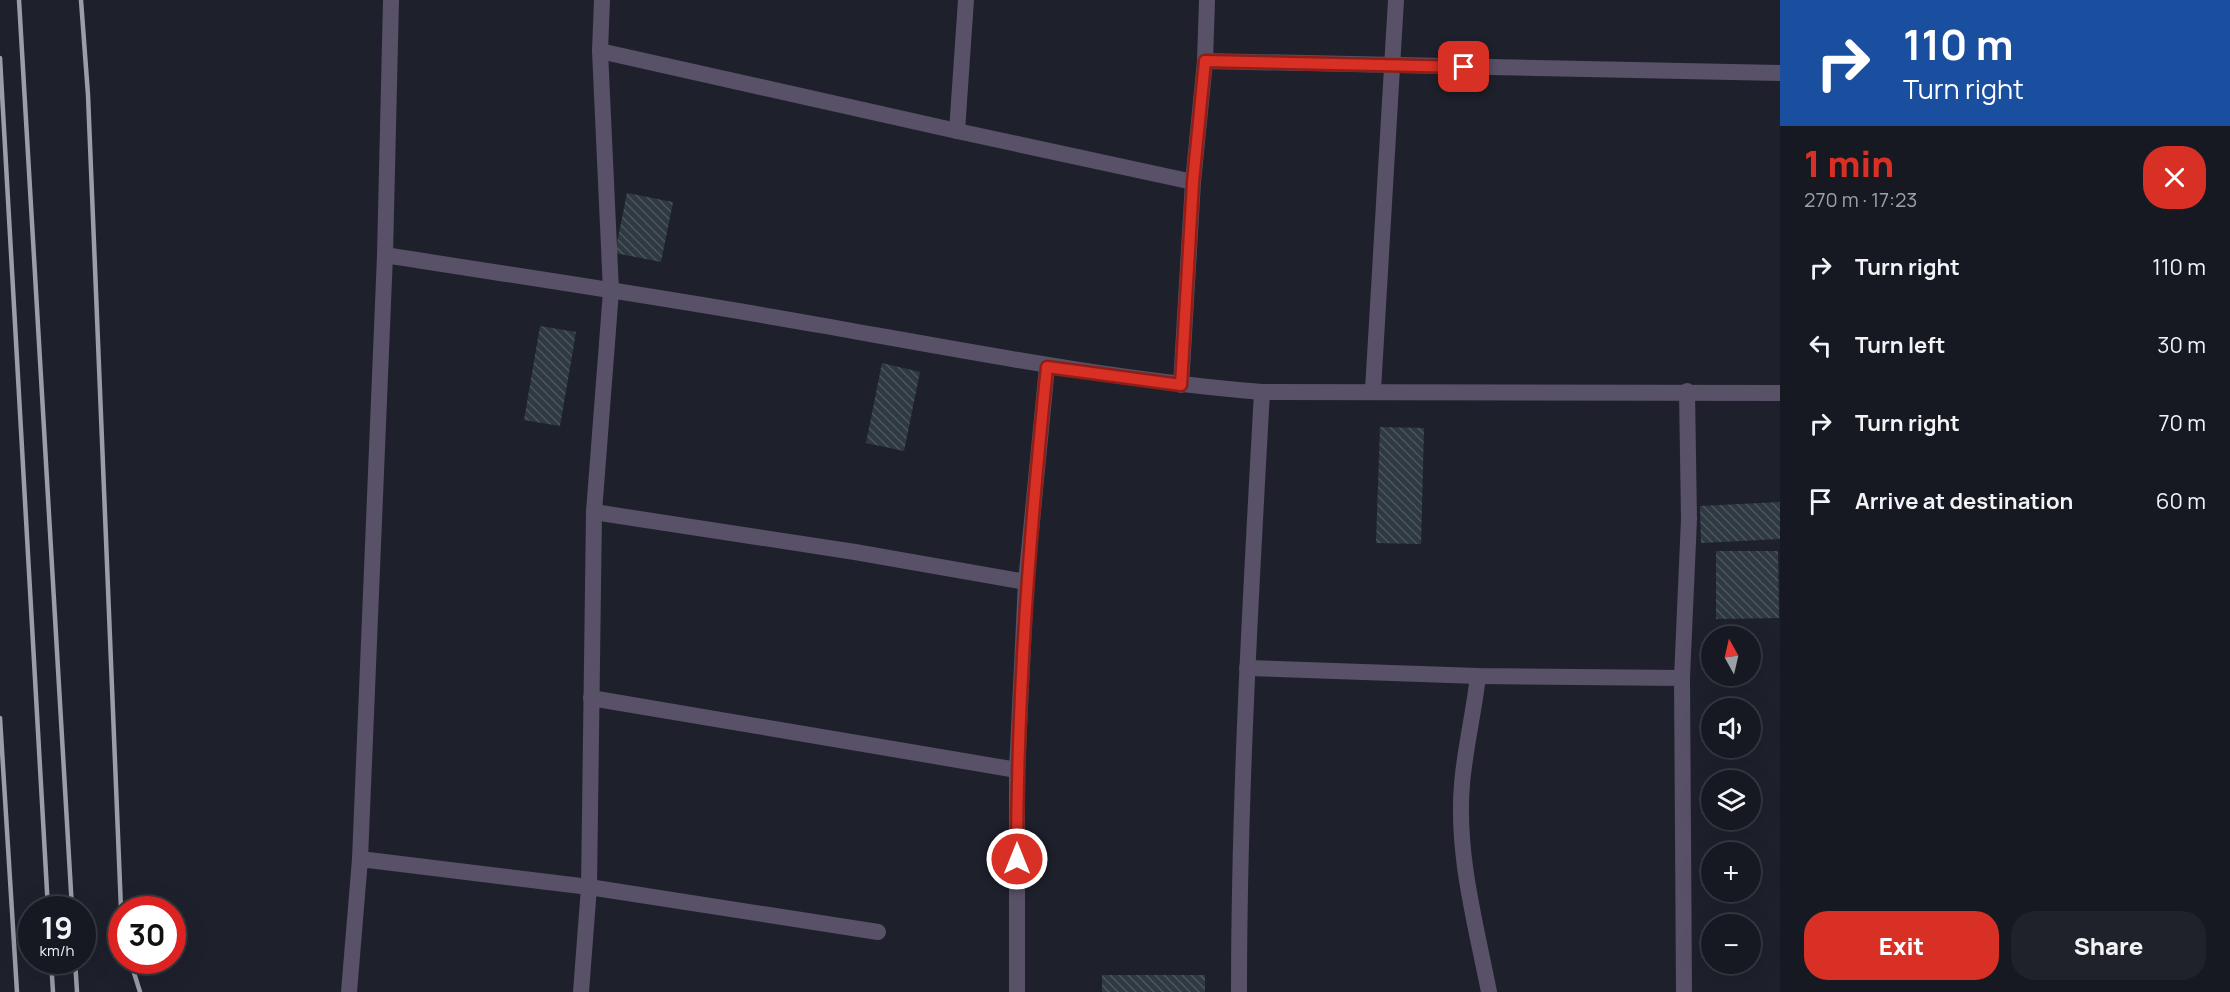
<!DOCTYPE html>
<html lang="en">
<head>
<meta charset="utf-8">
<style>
	body { margin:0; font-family:Manrope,sans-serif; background:#1f222a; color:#f1f3f6; height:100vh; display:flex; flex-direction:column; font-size:22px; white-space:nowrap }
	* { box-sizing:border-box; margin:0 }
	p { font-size:20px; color:#9ea0a5 }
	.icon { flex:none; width:33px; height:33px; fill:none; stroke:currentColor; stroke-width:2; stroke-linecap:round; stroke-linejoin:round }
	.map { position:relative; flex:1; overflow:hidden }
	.panel { display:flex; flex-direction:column; background:#161921; width:450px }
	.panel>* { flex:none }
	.guide { background:#1a4fa0; color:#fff; overflow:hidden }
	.needle { width:39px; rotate:352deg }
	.buttons { position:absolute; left:1701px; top:626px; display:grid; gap:12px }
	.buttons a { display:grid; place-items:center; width:60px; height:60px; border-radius:50%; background:#161921; box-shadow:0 6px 24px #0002,0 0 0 2px #35383f; font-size:30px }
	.speed { position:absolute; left:18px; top:896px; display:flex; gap:12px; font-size:30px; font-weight:700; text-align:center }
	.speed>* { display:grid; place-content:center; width:78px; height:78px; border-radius:50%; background:#161921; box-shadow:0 6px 24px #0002,0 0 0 2px #35383f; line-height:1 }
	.speed small { font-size:15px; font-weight:400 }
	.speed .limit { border:9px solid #d22; background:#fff; color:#111 }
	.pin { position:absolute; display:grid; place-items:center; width:51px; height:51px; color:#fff; margin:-26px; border-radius:12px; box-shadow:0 3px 9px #0006 }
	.me { position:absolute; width:66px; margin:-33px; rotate:0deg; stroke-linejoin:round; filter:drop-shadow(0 0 4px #0008) }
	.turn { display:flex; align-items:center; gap:21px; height:126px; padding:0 24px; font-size:27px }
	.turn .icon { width:78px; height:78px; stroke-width:2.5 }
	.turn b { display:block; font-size:42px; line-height:51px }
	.round { display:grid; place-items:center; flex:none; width:63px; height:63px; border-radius:24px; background:#1f222a }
	.overview { display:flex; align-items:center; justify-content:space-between; height:102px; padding:0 24px }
	h1 { font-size:36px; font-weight:800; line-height:45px; color:#d93025 }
	.action { display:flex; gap:12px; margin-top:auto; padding:12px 24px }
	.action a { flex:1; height:69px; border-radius:24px; background:#d93025; color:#fff; font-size:24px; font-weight:800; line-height:69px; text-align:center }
	.action a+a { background:#1f222a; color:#f1f3f6 }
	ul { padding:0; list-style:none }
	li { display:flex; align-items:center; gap:18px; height:78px; padding:0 24px }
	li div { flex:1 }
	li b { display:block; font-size:22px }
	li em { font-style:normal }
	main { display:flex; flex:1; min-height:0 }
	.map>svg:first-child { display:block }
</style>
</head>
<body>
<main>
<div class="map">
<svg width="1780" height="992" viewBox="0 0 1780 992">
	<defs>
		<pattern id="building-back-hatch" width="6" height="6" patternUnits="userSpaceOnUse" patternTransform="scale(1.5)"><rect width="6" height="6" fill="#2f3942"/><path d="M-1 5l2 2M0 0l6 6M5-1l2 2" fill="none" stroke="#4d555d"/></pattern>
	</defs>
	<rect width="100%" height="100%" fill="#1e212c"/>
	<g fill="url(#building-back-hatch)">
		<polygon points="627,193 673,202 661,262 615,253"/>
		<polygon points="540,326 576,332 560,426 524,420"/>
		<polygon points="882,363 920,372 904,451 866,443"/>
		<polygon points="1380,427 1424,428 1421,544 1376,543"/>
		<polygon points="1780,502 1780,539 1701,543 1700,506"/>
		<polygon points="1716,551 1778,551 1779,618 1716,619"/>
		<rect x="1102" y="975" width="103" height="17"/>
	</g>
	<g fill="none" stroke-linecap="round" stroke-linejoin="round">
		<g stroke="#585167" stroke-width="16">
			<polyline points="602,0 600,51 611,291 594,512 589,887 878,932"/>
			<polyline points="1207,0 1205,61 1780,73"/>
			<polyline points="600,51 957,131 966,0"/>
			<polyline points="957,131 1193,182"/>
			<path d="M385 255C530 278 675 299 819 325 967 351 1113 380 1262 392"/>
			<polyline points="1181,385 1193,182 1205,61"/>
			<polyline points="1373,390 1396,0"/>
			<polyline points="594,512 855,552 1026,582"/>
			<polyline points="1247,668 1478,676 1682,678"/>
			<path d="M1478 676C1474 712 1465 748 1462 784 1456 854 1476 925 1489 992"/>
			<polyline points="591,698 1017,770 1026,582 1047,367"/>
			<polyline points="1017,770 1017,992"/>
			<polyline points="349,992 360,859 589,887 581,992"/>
			<path d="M1239 992C1239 792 1251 592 1262 392L1780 393"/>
			<polyline points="1684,992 1682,678 1689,519 1687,391"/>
		</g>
		<polyline stroke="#585167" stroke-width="16" points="360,859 385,255 391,0"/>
		<g stroke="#9c9ea7" stroke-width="4.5">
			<polyline points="19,0 72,909"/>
			<polyline points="81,0 88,95 122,934"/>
			<polyline points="0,58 48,909"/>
			<polyline points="0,718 17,992"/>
			<polyline points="51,960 53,992"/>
			<polyline points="75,960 77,992"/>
			<polyline points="130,960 140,992"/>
		</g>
	</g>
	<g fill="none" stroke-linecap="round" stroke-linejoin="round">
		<defs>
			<path id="route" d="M1017 859C1017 694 1030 531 1047 367L1181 385 1193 182 1205 61 1464 67"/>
		</defs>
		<use href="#route" stroke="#8d1f18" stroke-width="15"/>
		<use href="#route" stroke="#d93025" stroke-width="10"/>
	</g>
</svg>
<div class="buttons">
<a><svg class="needle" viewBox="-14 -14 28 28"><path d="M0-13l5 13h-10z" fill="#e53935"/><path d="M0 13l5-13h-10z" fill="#9ea0a5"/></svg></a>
<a><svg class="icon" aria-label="sound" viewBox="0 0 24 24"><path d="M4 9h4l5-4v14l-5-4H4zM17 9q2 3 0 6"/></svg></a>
<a><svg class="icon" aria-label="layers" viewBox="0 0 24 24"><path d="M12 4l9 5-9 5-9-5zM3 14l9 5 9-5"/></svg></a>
<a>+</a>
<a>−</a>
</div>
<div class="speed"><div>19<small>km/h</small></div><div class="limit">30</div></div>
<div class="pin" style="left:1464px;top:67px;background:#d93025"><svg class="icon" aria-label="arrive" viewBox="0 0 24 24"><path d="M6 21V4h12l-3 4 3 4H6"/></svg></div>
<svg class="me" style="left:1017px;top:859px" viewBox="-20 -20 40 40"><circle r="17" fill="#d93025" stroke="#fff" stroke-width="3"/><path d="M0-11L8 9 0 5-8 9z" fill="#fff"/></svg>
</div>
<section class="panel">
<div class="guide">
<div class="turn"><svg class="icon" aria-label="right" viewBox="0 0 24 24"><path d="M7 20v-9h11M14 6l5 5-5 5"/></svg><div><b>110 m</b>Turn right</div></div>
</div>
<div class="overview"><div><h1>1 min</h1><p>270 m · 17:23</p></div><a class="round" style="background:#d93025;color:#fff"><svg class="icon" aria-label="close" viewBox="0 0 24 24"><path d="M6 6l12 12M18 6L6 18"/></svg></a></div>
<ul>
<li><svg class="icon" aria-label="right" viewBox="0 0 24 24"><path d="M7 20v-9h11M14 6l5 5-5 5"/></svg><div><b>Turn right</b></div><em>110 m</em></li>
<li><svg class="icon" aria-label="left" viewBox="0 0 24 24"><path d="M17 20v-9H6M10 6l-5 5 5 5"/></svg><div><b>Turn left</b></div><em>30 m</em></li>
<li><svg class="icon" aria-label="right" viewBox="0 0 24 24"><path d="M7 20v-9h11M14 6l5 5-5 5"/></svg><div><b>Turn right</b></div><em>70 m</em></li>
<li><svg class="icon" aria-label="arrive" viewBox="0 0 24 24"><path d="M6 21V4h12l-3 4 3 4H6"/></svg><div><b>Arrive at destination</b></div><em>60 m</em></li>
</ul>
<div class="action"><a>Exit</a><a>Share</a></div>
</section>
</main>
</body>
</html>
